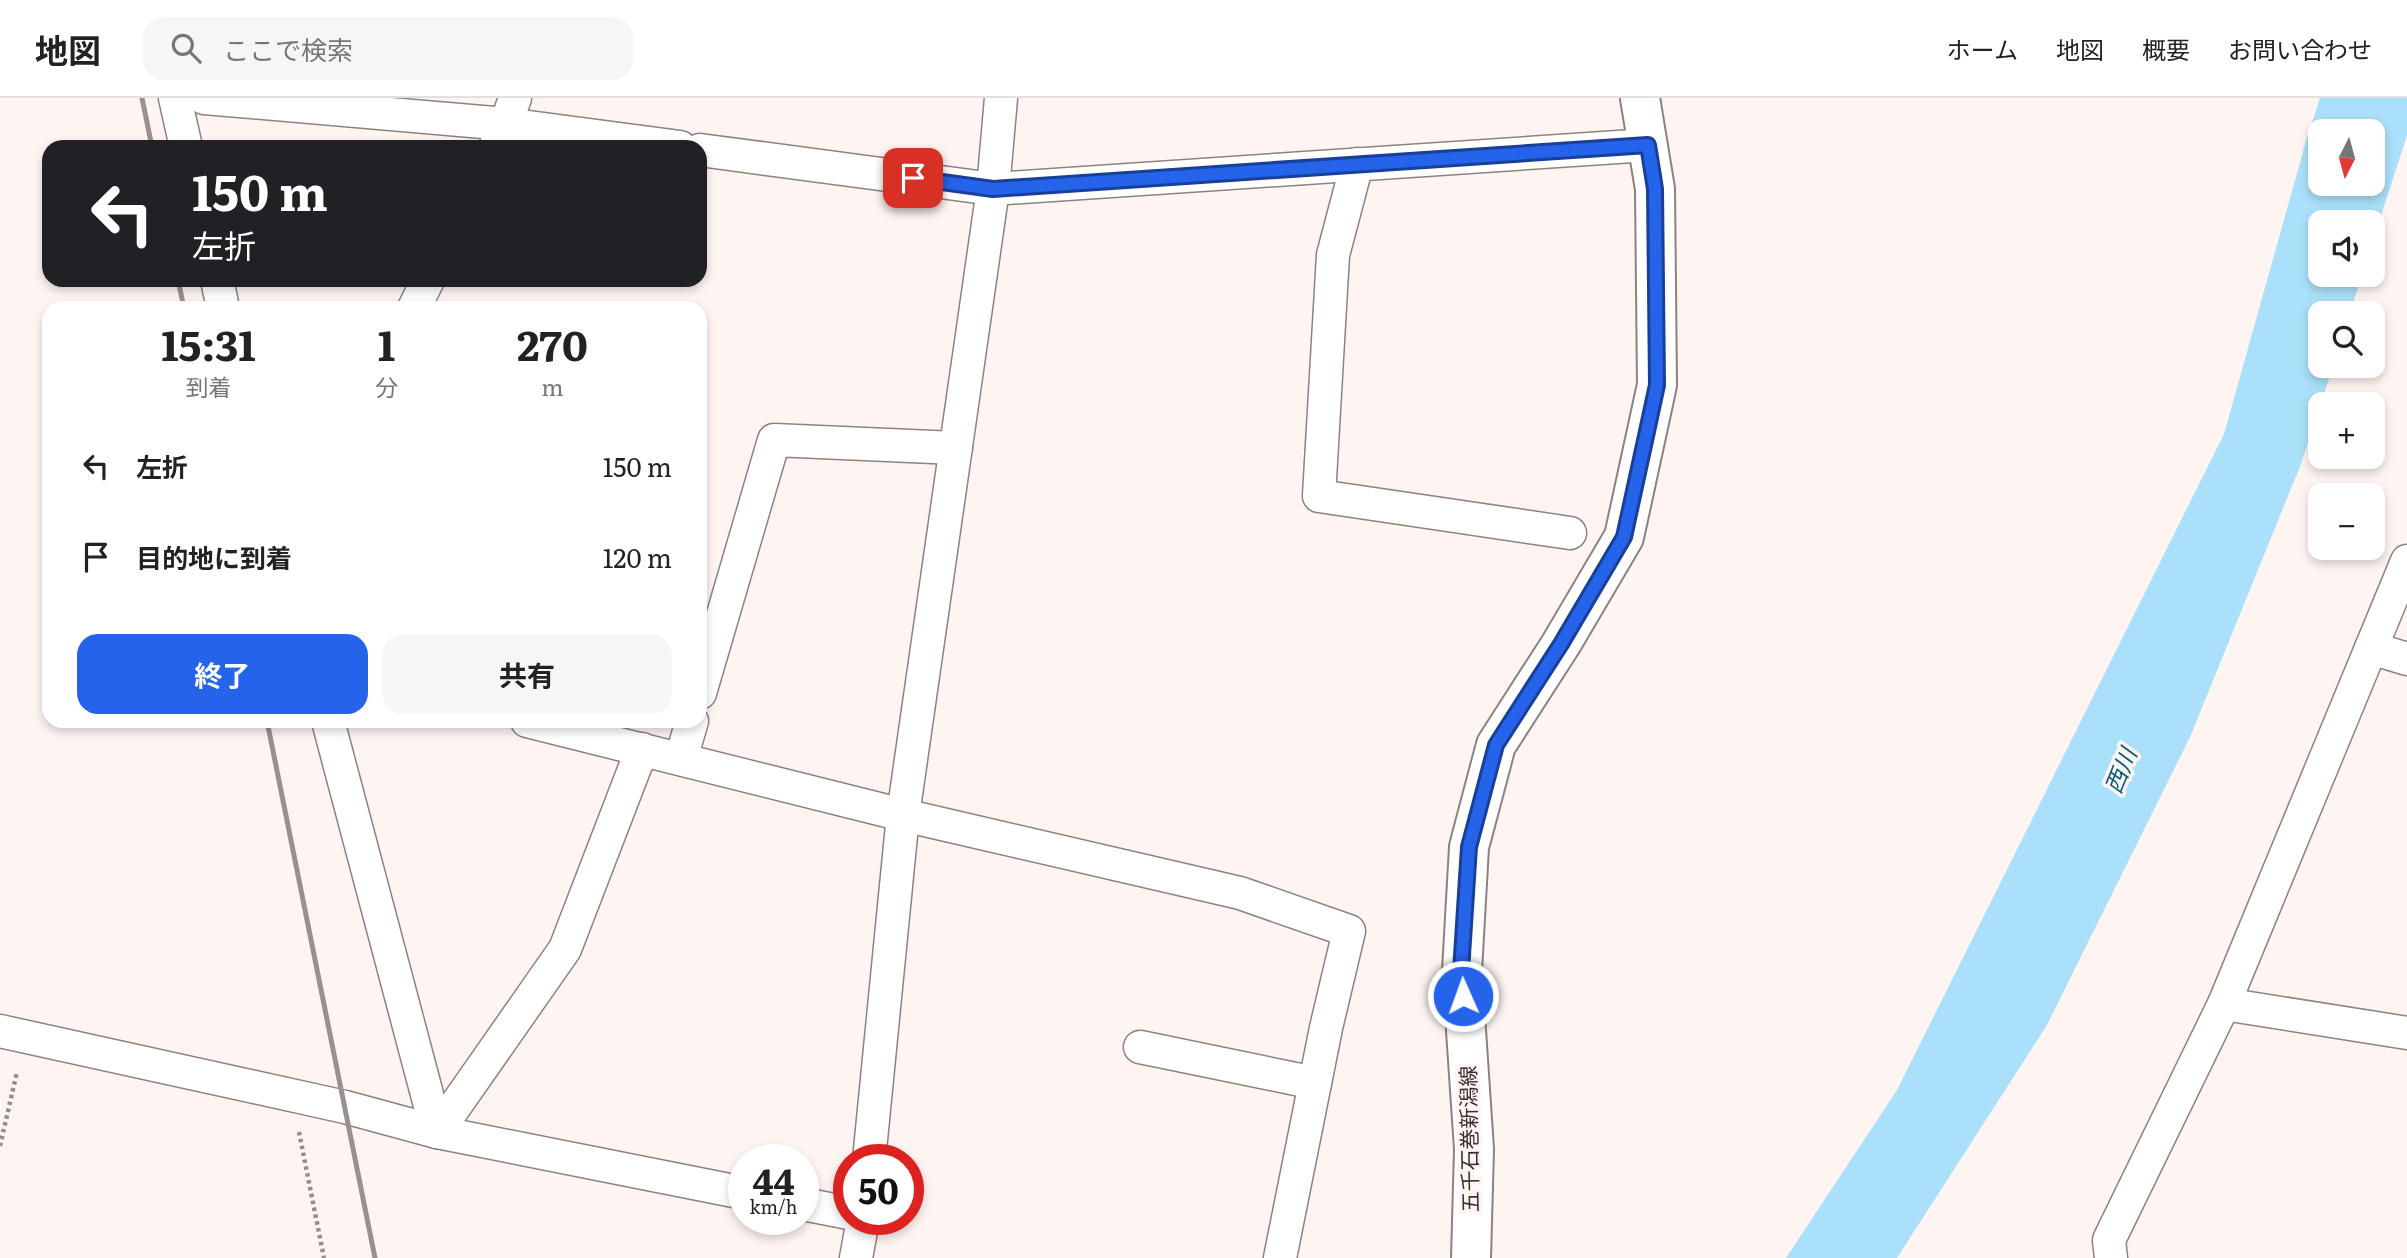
<!DOCTYPE html>
<html lang="ja">
<head>
<meta charset="utf-8">
<style>
	body { margin:0; font-family:Literata,"Noto Sans JP",serif; background:#f6f6f6; color:#222; height:100vh; display:flex; flex-direction:column; font-size:26px; white-space:nowrap }
	* { box-sizing:border-box; margin:0 }
	p { font-size:23px; color:#767676 }
	.icon { flex:none; width:38px; height:38px; fill:none; stroke:currentColor; stroke-width:2; stroke-linecap:round; stroke-linejoin:round }
	.map { position:relative; flex:1; overflow:hidden }
	.side { position:absolute; left:42px; top:203px; width:665px; height:427px; display:flex; flex-direction:column; background:#fff; border-radius:21px; box-shadow:0 4px 10px #0003 }
	.side>* { flex:none }
	.top-card { position:absolute; left:42px; top:42px; width:665px; height:147px; border-radius:21px; box-shadow:0 4px 10px #0003; background:#202124; color:#fff; overflow:hidden }
	.needle { width:46px; rotate:186deg }
	.buttons { position:absolute; left:2308px; top:21px; display:grid; gap:14px }
	.buttons a { display:grid; place-items:center; width:77px; height:77px; border-radius:14px; background:#fff; box-shadow:0 4px 10px #0003; font-size:35px }
	.speed { position:absolute; left:728px; top:1046px; display:flex; gap:14px; font-size:35px; font-weight:700; text-align:center }
	.speed>* { display:grid; place-content:center; width:91px; height:91px; border-radius:50%; background:#fff; box-shadow:0 4px 10px #0003; line-height:1 }
	.speed small { font-size:18px; font-weight:400 }
	.speed .limit { border:10px solid #d22; background:#fff; color:#111 }
	.pin { position:absolute; display:grid; place-items:center; width:60px; height:60px; color:#fff; margin:-30px; border-radius:14px; box-shadow:0 4px 10px #0006 }
	.me { position:absolute; width:77px; margin:-38px; rotate:358deg; stroke-linejoin:round; filter:drop-shadow(0 0 5px #0008) }
	.turn { display:flex; align-items:center; gap:24px; height:147px; padding:0 35px; font-size:32px }
	.turn .icon { width:91px; height:91px; stroke-width:2.5 }
	.turn b { display:block; font-size:49px; line-height:60px }
	.eta { display:flex; justify-content:space-evenly; align-items:center; height:119px; text-align:center }
	.eta b { font-size:42px; font-weight:700; line-height:49px }
	.button { display:flex; gap:14px; margin-top:auto; padding:14px 35px }
	.button a { flex:1; height:80px; border-radius:21px; background:#2563eb; color:#fff; font-size:28px; font-weight:700; line-height:80px; text-align:center }
	.button a+a { background:#f6f6f6; color:#222 }
	ul { padding:0; list-style:none }
	li { display:flex; align-items:center; gap:21px; height:91px; padding:0 35px }
	li div { flex:1 }
	li b { display:block; font-size:26px }
	li em { font-style:normal }
	header { display:flex; align-items:center; gap:42px; box-sizing:border-box; height:98px; padding:0 35px; background:#fff; border-bottom:2px solid #e0e0e0 }
	header strong { font-size:33px }
	nav { display:flex; gap:38px; margin-inline-start:auto; font-size:24px }
	.search { width:490px; height:63px; background:#f6f6f6; display:flex; align-items:center; gap:18px; box-sizing:border-box; padding:0 24px; border-radius:21px; color:#767676; font-size:26px }
	.map>svg:first-child { display:block }
</style>
</head>
<body>
<header>
<strong>地図</strong>
<div class="search"><svg class="icon" aria-label="search" viewBox="0 0 24 24"><circle cx="10" cy="10" r="6"/><path d="M15 15l6 6"/></svg>ここで検索</div>
<nav><a>ホーム</a><a>地図</a><a>概要</a><a>お問い合わせ</a></nav>
</header>
<div class="map">
<svg width="2407" height="1160" viewBox="0 0 2407 1160">
	<rect width="100%" height="100%" fill="#fef5f3"/>
	<path fill="#aae0f9" fill-rule="evenodd" d="M2320 0H2407V37L2373 143V124H2320V177H2362L2350 215H2320V268H2333L2301 366 2190 639 2047 927 1897 1160H1786L1897 992 2224 336 2306 43ZM2320 33H2373V86H2320Z"/>
	<g fill="none" stroke-linecap="round" stroke-linejoin="round">
		<defs>
			<g id="street">
				<polyline points="175,0 186,49"/>
				<polyline points="204,0 506,26 680,49"/>
				<polyline points="495,49 506,26 515,0"/>
				<polyline points="700,52 993,91 1648,47"/>
				<polyline points="1357,66 1333,157 1319,398 1570,435"/>
				<polyline points="217,182 223,210"/>
				<polyline points="414,210 428,182"/>
				<polyline points="2371,550 2407,561"/>
				<polyline points="700,595 774,342 956,350"/>
				<polyline points="328,623 437,1034"/>
				<polyline points="527,623 903,717 1240,795 1349,833 1326,930 1280,1160"/>
				<polyline points="681,661 692,623"/>
				<polyline points="2224,906 2407,935"/>
				<polyline points="0,933 345,1009 437,1034 744,1095"/>
				<polyline points="1140,949 1315,985"/>
				<polyline points="437,1034 565,851 642,651"/>
				<polyline points="869,1062 903,717 993,91 1001,0"/>
				<polyline points="803,1106 849,1115"/>
				<polyline points="856,1160 863,1122"/>
				<polyline points="2111,1160 2109,1142 2224,906 2407,463"/>
			</g>
			<polyline id="secondary" points="1471,1160 1474,1051 1462,873 1469,749 1496,647 1561,546 1624,439 1657,287 1655,91 1640,0"/>
		</defs>
		<use href="#street" stroke="#8e827e" stroke-width="35"/>
		<use href="#secondary" stroke="#8e827e" stroke-width="42"/>
		<g stroke="#948d8b" stroke-width="4.5" stroke-dasharray="3.5 3.5" stroke-linecap="butt">
			<polyline points="299,1034 324,1160"/>
			<polyline points="0,1048 17,974"/>
		</g>
		<use href="#street" stroke="#fff" stroke-width="32"/>
		<use href="#secondary" stroke="#fff" stroke-width="38"/>
		<g stroke="#999190" stroke-width="5">
			<polyline points="142,0 152,49"/>
			<polyline points="178,182 184,210"/>
			<polyline points="267,623 375,1160"/>
		</g>
	</g>
	<g fill="none" stroke-linecap="round" stroke-linejoin="round">
		<defs>
			<polyline id="route" points="913,80 993,91 1648,47 1655,91 1657,287 1646,338 1624,439 1561,546 1496,647 1469,749 1461,873 1463,898"/>
		</defs>
		<use href="#route" stroke="#184099" stroke-width="18"/>
		<use href="#route" stroke="#2563eb" stroke-width="12"/>
	</g>
	<g text-anchor="middle" stroke-width="7" stroke-linejoin="round" paint-order="stroke">
		<g font-size="21" fill="#36302f" stroke="#fef5f3">
			<text transform="translate(1470 1041) rotate(-91)" y="7">五千石巻新潟線</text>
		</g>
		<g font-size="23" font-style="italic" fill="#095d78" stroke="#fef5f3">
			<text transform="translate(2121 673) rotate(-68)" y="8">西川</text>
		</g>
	</g>
</svg>
<div class="buttons">
<a><svg class="needle" viewBox="-14 -14 28 28"><path d="M0-13l5 13h-10z" fill="#e53935"/><path d="M0 13l5-13h-10z" fill="#767676"/></svg></a>
<a><svg class="icon" aria-label="sound" viewBox="0 0 24 24"><path d="M4 9h4l5-4v14l-5-4H4zM17 9q2 3 0 6"/></svg></a>
<a><svg class="icon" aria-label="search" viewBox="0 0 24 24"><circle cx="10" cy="10" r="6"/><path d="M15 15l6 6"/></svg></a>
<a>+</a>
<a>−</a>
</div>
<div class="speed"><div>44<small>km/h</small></div><div class="limit">50</div></div>
<div class="pin" style="left:913px;top:80px;background:#d93025"><svg class="icon" aria-label="arrive" viewBox="0 0 24 24"><path d="M6 21V4h12l-3 4 3 4H6"/></svg></div>
<svg class="me" style="left:1463px;top:898px" viewBox="-20 -20 40 40"><circle r="17" fill="#2563eb" stroke="#fff" stroke-width="3"/><path d="M0-11L8 9 0 5-8 9z" fill="#fff"/></svg>
<div class="top-card">
<div class="turn"><svg class="icon" aria-label="left" viewBox="0 0 24 24"><path d="M17 20v-9H6M10 6l-5 5 5 5"/></svg><div><b>150 m</b>左折</div></div>
</div>
<section class="side">
<div class="eta">
<div><b>15:31</b><p>到着</p></div>
<div><b>1</b><p>分</p></div>
<div><b>270</b><p>m</p></div>
</div>
<ul>
<li><svg class="icon" aria-label="left" viewBox="0 0 24 24"><path d="M17 20v-9H6M10 6l-5 5 5 5"/></svg><div><b>左折</b></div><em>150 m</em></li>
<li><svg class="icon" aria-label="arrive" viewBox="0 0 24 24"><path d="M6 21V4h12l-3 4 3 4H6"/></svg><div><b>目的地に到着</b></div><em>120 m</em></li>
</ul>
<div class="button"><a>終了</a><a>共有</a></div>
</section>
</div>
</body>
</html>
